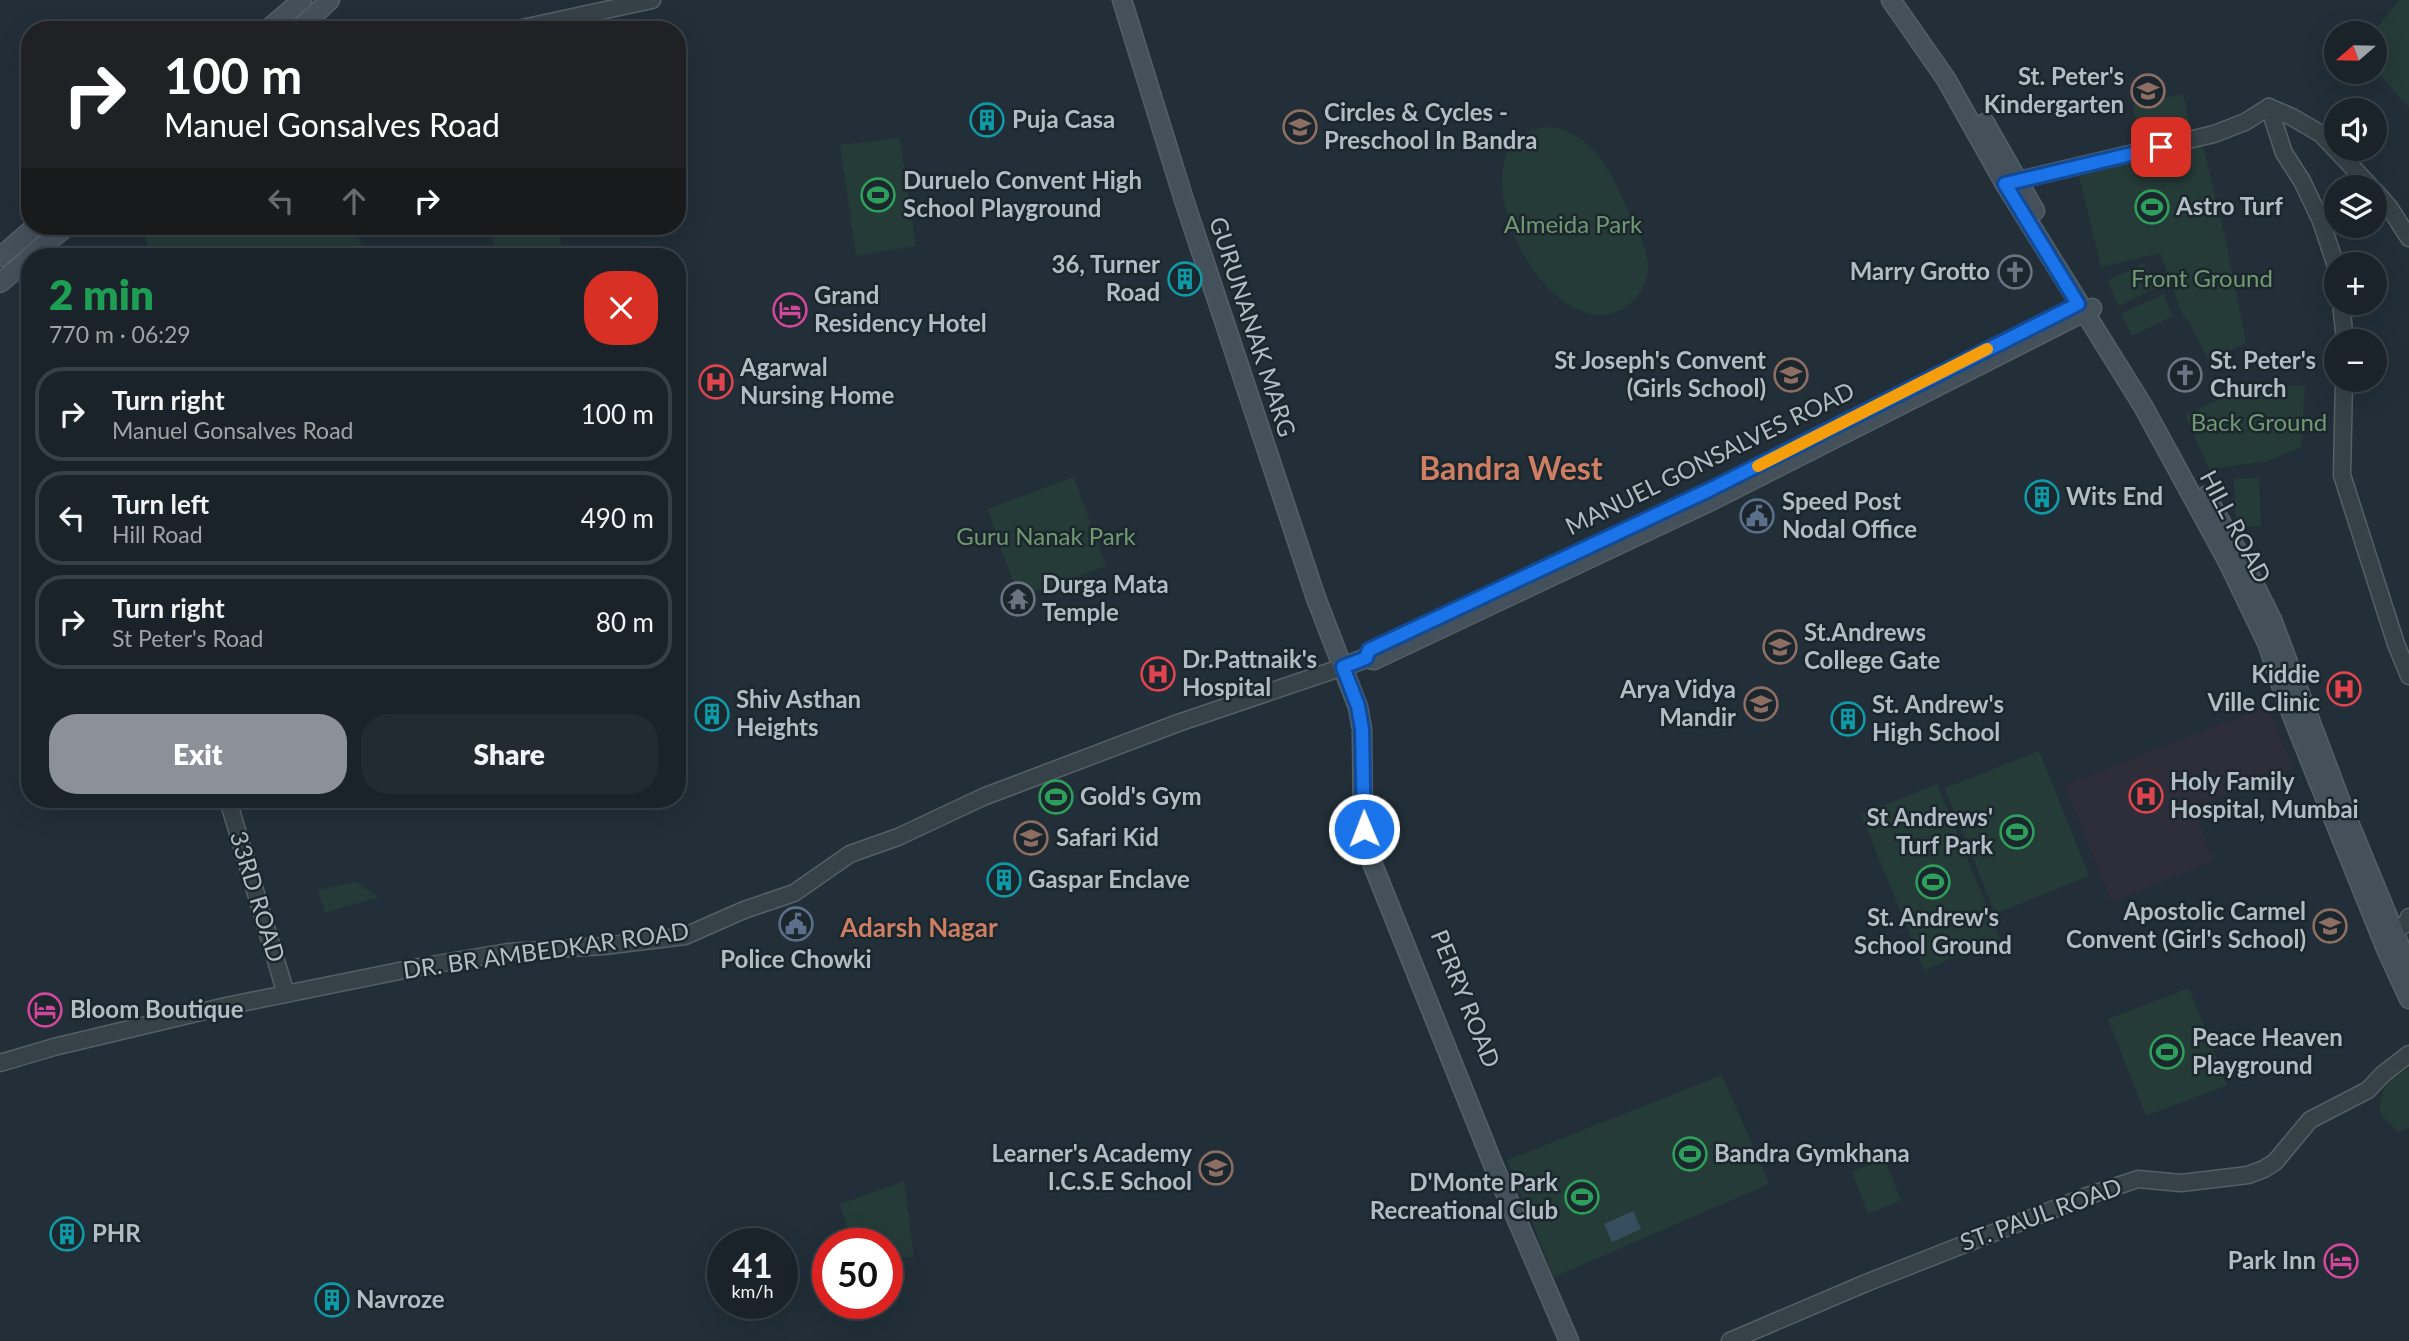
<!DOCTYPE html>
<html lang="en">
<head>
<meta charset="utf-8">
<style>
	body { margin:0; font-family:Lato,sans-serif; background:#232b32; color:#f1f3f6; height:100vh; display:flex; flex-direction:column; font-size:26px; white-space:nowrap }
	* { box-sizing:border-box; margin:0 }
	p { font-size:23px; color:#9fa4a8 }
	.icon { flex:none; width:38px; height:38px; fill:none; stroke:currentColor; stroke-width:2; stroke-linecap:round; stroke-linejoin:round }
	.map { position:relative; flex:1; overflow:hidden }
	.panel { position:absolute; left:21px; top:248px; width:665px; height:560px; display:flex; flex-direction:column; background:#1a232a; border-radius:28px; box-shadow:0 7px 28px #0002,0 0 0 2px #384047 }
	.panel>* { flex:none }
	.hud { position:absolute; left:21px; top:21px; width:665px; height:214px; border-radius:28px; box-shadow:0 7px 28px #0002,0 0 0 2px #384047; background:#202124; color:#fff; overflow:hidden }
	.needle { width:46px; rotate:250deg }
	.controls { position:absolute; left:2324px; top:21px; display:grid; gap:14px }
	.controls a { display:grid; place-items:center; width:63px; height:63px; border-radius:50%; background:#1a232a; box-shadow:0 7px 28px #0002,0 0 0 2px #384047; font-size:35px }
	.speed { position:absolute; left:707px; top:1228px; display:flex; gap:14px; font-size:35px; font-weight:700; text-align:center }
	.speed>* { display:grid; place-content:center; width:91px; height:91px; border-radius:50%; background:#1a232a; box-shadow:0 7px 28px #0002,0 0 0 2px #384047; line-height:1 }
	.speed small { font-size:18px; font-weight:400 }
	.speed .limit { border:10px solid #d22; background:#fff; color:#111 }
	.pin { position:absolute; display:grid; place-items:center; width:60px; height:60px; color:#fff; margin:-30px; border-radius:14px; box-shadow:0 4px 10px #0006 }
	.me { position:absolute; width:77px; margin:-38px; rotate:359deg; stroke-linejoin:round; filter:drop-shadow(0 0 5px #0008) }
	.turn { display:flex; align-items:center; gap:24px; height:147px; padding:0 28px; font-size:32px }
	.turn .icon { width:91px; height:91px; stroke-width:2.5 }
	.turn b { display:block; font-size:49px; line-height:60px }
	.lanes { display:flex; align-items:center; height:66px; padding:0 28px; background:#0003; justify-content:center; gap:35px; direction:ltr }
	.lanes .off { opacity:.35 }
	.round { display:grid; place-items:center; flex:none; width:74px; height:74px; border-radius:28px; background:#232b32 }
	.headline { display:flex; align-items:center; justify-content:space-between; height:119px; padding:0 28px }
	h1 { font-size:42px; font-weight:800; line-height:52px; color:#1e9e55 }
	.button { display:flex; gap:14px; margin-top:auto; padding:14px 28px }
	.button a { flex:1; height:80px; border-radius:28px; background:#8c9099; color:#fff; font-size:28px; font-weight:800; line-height:80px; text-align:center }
	.button a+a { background:#232b32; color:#f1f3f6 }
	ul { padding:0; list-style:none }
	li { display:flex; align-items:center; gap:21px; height:94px; margin:0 14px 10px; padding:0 14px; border:4px solid #384047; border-radius:28px }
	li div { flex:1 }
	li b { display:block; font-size:26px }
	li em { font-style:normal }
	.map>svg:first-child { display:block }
</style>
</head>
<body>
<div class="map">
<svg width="2409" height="1341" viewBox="0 0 2409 1341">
	<rect width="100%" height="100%" fill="#222f38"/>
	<polygon fill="#2d2e3a" points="2268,706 2292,769 2193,807 2213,861 2111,902 2065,785"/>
	<g fill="#253b38">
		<polygon points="2400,0 2409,0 2409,108 2375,69 2375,33 2372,33"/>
		<polygon points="2183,94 2189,123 2139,134 2133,105"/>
		<path d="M1552 127C1597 134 1616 183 1632 219 1639 233 1647 248 1648 264 1650 289 1628 313 1603 315 1525 319 1449 129 1552 127Z"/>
		<polygon points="900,138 916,246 856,256 840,145"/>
		<polygon points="2203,146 2225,237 2246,343 2208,360 2192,327 2182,313 2160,253 2101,267 2079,176"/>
		<polygon points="142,226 356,226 364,257 151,257"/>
		<polygon points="490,226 557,226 564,257 497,257"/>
		<polygon points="2144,263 2156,288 2119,306 2107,281"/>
		<polygon points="2163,294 2173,316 2132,336 2121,314"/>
		<polygon points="2253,384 2305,386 2301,447 2268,461 2209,469 2185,415"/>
		<polygon points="1074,477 1106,566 1019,597 987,509"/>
		<polygon points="2259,478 2261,526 2236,527 2234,479"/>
		<polygon points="2039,751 2089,876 1995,914 1945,788"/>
		<polygon points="1937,784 2000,939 1924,970 1861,814"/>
		<polygon points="356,882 378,897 325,913 318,890"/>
		<polygon points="2189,988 2227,1085 2146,1116 2108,1019"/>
		<path d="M2409 1068V1128L2398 1132 2380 1114C2380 1087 2386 1082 2409 1068Z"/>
		<polygon points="1722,1075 1769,1184 1554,1277 1507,1160"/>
		<polygon points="1884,1158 1901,1200 1868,1214 1852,1172"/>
		<polygon points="904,1181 914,1257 887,1258 887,1244 852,1244 840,1204"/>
	</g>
	<polygon fill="#374e5e" points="1633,1211 1641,1229 1612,1242 1604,1224"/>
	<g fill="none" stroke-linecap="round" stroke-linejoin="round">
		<defs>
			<g id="tertiary">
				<polyline points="513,30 652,0"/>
				<polyline points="2269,107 2284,153 2302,181 2321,221 2336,266"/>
				<polyline points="2269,107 2292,117 2321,134 2371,187"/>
				<polyline points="2007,183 2214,134 2245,122 2269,107"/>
				<polyline points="2375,191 2389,207 2409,238"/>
				<polyline points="2341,303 2345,341"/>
				<polyline points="2344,380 2342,475 2396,644 2409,676"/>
				<polyline points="228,800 286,994"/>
				<polyline points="2393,932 2407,923 2409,917"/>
				<polyline points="0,1063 54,1047 226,1006 419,967 508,952 604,946 685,936 744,910 794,893 850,854 898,837 983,797 1178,723 1343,667"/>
				<polyline points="1730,1341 1866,1283 2087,1196 2138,1179 2181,1183 2248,1175 2264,1169 2275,1162 2310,1120 2368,1090 2383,1074 2409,1054"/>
			</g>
			<g id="secondary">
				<polyline points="1122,0 1184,200 1316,598 1358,707 1362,729 1363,825 1369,855 1493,1164 1569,1341"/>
				<polyline points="1891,0 1946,79 2005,184 2143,406 2228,562 2268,645 2286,700 2309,758 2387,951 2409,999"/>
				<polyline points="267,30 302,0"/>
				<polyline points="298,30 330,0"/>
				<polyline points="1985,123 2035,211"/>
				<polyline points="0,257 36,226"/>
				<polyline points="30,257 67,226"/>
				<polyline points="0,283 30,258"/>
				<polyline points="2206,496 2240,556 2272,620 2345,813 2409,968"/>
				<polyline points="1343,667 1366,658 1374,660 1713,500 2092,308"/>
			</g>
		</defs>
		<use href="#tertiary" stroke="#545f66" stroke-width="19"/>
		<use href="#secondary" stroke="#545f66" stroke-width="21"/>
		<use href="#tertiary" stroke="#364148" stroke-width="16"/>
		<use href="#secondary" stroke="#44515b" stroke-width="18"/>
	</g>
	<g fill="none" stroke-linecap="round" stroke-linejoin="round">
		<defs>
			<polyline id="route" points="1364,829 1362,729 1358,706 1343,667 1366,658 1369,650 1709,490 2078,304 2005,184 2161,147"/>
		</defs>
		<use href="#route" stroke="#114b97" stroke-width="18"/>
		<use href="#route" stroke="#1a73e8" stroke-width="12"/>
		<polyline stroke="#f59e0b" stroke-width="12" points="1758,466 1987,349"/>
	</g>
	<defs>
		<symbol id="school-ring" viewBox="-11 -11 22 22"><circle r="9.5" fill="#1b262d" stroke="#8d6e63" stroke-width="1.5"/><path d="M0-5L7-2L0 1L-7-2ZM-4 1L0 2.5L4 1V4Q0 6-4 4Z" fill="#8d6e63"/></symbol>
		<symbol id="building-ring" viewBox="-11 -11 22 22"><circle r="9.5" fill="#1b262d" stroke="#0f9aa8" stroke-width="1.5"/><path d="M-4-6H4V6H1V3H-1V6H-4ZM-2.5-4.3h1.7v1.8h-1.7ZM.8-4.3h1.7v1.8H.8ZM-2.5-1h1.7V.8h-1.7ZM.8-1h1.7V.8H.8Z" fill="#0f9aa8"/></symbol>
		<symbol id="stadium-ring" viewBox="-11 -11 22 22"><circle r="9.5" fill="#1b262d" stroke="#2e9e5b" stroke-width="1.5"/><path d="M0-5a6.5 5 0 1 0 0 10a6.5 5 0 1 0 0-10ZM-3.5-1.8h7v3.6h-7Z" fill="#2e9e5b"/></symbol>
		<symbol id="church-ring" viewBox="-11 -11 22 22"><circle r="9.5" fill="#1b262d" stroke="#6b7280" stroke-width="1.5"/><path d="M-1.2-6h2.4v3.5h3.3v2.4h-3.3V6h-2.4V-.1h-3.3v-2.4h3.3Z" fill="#6b7280"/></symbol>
		<symbol id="hotel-ring" viewBox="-11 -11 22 22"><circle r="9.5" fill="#1b262d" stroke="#d1479c" stroke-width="1.5"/><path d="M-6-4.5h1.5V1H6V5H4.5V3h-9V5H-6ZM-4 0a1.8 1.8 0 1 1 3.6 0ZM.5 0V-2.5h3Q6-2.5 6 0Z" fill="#d1479c"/></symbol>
		<symbol id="hospital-ring" viewBox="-11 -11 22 22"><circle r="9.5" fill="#1b262d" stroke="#e0444e" stroke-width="1.5"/><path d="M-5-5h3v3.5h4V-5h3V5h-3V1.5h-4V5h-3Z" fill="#e0444e"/></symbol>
		<symbol id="civic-ring" viewBox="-11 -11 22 22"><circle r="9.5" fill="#1b262d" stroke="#5c6f8a" stroke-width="1.5"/><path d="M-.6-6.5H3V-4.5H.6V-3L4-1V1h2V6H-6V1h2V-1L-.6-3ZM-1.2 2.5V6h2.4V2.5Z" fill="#5c6f8a"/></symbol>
		<symbol id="temple-ring" viewBox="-11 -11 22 22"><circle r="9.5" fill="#1b262d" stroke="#6b7280" stroke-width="1.5"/><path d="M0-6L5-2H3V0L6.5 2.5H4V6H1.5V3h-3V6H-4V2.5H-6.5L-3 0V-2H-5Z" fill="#6b7280"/></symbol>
		<symbol id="university-ring" viewBox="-11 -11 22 22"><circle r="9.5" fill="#1b262d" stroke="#8d6e63" stroke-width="1.5"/><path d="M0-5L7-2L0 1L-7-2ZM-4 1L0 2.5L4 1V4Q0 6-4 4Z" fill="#8d6e63"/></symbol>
	</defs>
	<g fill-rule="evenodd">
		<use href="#school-ring" x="2129" y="72" width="38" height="38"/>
		<use href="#building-ring" x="968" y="101" width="38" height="38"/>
		<use href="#school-ring" x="1281" y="108" width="38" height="38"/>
		<use href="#stadium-ring" x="859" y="176" width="38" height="38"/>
		<use href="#stadium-ring" x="2133" y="188" width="38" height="38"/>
		<use href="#church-ring" x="1996" y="253" width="38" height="38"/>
		<use href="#building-ring" x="1166" y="260" width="38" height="38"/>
		<use href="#hotel-ring" x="771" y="291" width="38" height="38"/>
		<use href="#school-ring" x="1772" y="356" width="38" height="38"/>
		<use href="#church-ring" x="2166" y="356" width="38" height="38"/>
		<use href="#hospital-ring" x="697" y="363" width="38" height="38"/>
		<use href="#building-ring" x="2023" y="478" width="38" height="38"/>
		<use href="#civic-ring" x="1738" y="497" width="38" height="38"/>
		<use href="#temple-ring" x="999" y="580" width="38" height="38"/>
		<use href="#university-ring" x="1761" y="628" width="38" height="38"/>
		<use href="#hospital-ring" x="1139" y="655" width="38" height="38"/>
		<use href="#hospital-ring" x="2325" y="670" width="38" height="38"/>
		<use href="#school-ring" x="1742" y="685" width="38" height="38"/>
		<use href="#building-ring" x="693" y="695" width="38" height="38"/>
		<use href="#building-ring" x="1829" y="700" width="38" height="38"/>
		<use href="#hospital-ring" x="2127" y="777" width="38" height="38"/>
		<use href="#stadium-ring" x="1037" y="778" width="38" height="38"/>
		<use href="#stadium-ring" x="1998" y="813" width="38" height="38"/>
		<use href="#school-ring" x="1012" y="819" width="38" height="38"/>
		<use href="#building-ring" x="985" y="861" width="38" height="38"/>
		<use href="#stadium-ring" x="1914" y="863" width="38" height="38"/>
		<use href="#civic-ring" x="777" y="905" width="38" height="38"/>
		<use href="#school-ring" x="2311" y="907" width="38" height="38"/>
		<use href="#hotel-ring" x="26" y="991" width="38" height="38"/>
		<use href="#stadium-ring" x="2148" y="1033" width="38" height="38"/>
		<use href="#stadium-ring" x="1671" y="1135" width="38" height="38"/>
		<use href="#school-ring" x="1197" y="1149" width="38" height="38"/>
		<use href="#stadium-ring" x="1563" y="1178" width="38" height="38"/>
		<use href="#building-ring" x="48" y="1215" width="38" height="38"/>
		<use href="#hotel-ring" x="2322" y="1242" width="38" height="38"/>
		<use href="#building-ring" x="313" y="1281" width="38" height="38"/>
	</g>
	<g text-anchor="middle" stroke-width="5" stroke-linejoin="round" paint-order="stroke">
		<g font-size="24" font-weight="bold" fill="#b1bcc4" stroke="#1b262d" text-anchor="start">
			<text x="2124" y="85" text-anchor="end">St. Peter's<tspan x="2124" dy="28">Kindergarten</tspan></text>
			<text x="1324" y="121">Circles &amp; Cycles -<tspan x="1324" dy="28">Preschool In Bandra</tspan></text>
			<text x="1012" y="128">Puja Casa</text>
			<text x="903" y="189">Duruelo Convent High<tspan x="903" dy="28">School Playground</tspan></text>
			<text x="2176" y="215">Astro Turf</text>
			<text x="1160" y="273" text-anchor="end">36, Turner<tspan x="1160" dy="28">Road</tspan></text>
			<text x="1990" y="280" text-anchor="end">Marry Grotto</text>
			<text x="814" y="304">Grand<tspan x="814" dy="28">Residency Hotel</tspan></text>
			<text x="1766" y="369" text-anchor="end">St Joseph's Convent<tspan x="1766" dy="28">(Girls School)</tspan></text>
			<text x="2210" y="369">St. Peter's<tspan x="2210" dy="28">Church</tspan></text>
			<text x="740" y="376">Agarwal<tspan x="740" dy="28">Nursing Home</tspan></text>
			<text x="2066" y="505">Wits End</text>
			<text x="1782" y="510">Speed Post<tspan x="1782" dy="28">Nodal Office</tspan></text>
			<text x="1042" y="593">Durga Mata<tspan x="1042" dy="28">Temple</tspan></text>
			<text x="1804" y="641">St.Andrews<tspan x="1804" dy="28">College Gate</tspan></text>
			<text x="1182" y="668">Dr.Pattnaik's<tspan x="1182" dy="28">Hospital</tspan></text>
			<text x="2320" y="683" text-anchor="end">Kiddie<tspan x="2320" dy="28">Ville Clinic</tspan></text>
			<text x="1736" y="698" text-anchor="end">Arya Vidya<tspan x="1736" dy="28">Mandir</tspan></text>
			<text x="736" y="708">Shiv Asthan<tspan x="736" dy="28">Heights</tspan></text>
			<text x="1872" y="713">St. Andrew's<tspan x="1872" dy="28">High School</tspan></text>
			<text x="2170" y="790">Holy Family<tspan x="2170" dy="28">Hospital, Mumbai</tspan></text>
			<text x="1080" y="805">Gold's Gym</text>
			<text x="1993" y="826" text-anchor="end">St Andrews'<tspan x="1993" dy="28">Turf Park</tspan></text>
			<text x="1056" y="846">Safari Kid</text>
			<text x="1028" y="888">Gaspar Enclave</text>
			<text x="2306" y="920" text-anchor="end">Apostolic Carmel<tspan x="2306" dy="28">Convent (Girl's School)</tspan></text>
			<text x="1933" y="926" text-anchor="middle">St. Andrew's<tspan x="1933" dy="28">School Ground</tspan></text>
			<text x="796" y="968" text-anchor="middle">Police Chowki</text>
			<text x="70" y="1018">Bloom Boutique</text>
			<text x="2192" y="1046">Peace Heaven<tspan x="2192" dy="28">Playground</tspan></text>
			<text x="1192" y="1162" text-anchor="end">Learner's Academy<tspan x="1192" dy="28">I.C.S.E School</tspan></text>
			<text x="1714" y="1162">Bandra Gymkhana</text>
			<text x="1558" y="1191" text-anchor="end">D'Monte Park<tspan x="1558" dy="28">Recreational Club</tspan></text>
			<text x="92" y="1242">PHR</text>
			<text x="2316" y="1269" text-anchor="end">Park Inn</text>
			<text x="356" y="1308">Navroze</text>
		</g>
		<g font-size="24" fill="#709972" stroke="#1b262d">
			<text x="1573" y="233">Almeida Park</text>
			<text x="2202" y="287">Front Ground</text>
			<text x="2259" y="431">Back Ground</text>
			<text x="1046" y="545">Guru Nanak Park</text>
		</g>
		<g font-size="24" fill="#b1bcc4" stroke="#1b262d">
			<text transform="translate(1252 327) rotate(72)" y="8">GURUNANAK MARG</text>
			<text transform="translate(1710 459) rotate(-26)" y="8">MANUEL GONSALVES ROAD</text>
			<text transform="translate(2235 527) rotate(62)" y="8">HILL ROAD</text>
			<text transform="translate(257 897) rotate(73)" y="8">33RD ROAD</text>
			<text transform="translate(546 951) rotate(-8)" y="8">DR. BR AMBEDKAR ROAD</text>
			<text transform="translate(1465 999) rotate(68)" y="8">PERRY ROAD</text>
			<text transform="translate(2041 1215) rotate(-20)" y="8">ST. PAUL ROAD</text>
		</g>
		<g font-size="26" font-weight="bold" fill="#cd7e63" stroke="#1b262d">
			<text x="919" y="937">Adarsh Nagar</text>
		</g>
		<g font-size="32" font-weight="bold" fill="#cd7e63" stroke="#1b262d">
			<text x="1511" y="480">Bandra West</text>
		</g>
	</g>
</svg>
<div class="controls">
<a><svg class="needle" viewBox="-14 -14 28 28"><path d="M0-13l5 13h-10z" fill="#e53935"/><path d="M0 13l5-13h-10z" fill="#9fa4a8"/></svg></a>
<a><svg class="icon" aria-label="sound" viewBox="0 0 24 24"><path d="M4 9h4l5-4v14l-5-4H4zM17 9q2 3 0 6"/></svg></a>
<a><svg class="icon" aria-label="layers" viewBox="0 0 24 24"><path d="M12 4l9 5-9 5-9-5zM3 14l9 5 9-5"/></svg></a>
<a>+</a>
<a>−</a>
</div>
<div class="speed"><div>41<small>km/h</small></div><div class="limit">50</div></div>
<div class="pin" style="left:2161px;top:147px;background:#d93025"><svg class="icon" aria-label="arrive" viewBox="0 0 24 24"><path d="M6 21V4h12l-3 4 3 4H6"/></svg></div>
<svg class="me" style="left:1364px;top:829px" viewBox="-20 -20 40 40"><circle r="17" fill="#1a73e8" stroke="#fff" stroke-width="3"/><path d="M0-11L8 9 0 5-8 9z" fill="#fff"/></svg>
<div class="hud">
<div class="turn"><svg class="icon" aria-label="right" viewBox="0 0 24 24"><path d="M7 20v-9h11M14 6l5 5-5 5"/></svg><div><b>100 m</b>Manuel Gonsalves Road</div></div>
<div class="lanes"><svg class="icon off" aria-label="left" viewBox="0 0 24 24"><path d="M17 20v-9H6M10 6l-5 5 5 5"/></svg><svg class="icon off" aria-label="ahead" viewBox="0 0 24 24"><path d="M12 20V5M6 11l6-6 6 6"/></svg><svg class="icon" aria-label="right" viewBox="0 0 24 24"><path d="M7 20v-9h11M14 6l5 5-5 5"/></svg></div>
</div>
<section class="panel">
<div class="headline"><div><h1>2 min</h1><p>770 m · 06:29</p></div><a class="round" style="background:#d93025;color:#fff"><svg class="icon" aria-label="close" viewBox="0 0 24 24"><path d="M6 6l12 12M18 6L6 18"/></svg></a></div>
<ul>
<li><svg class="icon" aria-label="right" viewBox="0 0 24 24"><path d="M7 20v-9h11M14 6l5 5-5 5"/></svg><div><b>Turn right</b><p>Manuel Gonsalves Road</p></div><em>100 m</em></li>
<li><svg class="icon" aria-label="left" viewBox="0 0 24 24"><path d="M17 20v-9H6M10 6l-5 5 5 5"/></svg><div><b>Turn left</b><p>Hill Road</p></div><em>490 m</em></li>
<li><svg class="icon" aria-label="right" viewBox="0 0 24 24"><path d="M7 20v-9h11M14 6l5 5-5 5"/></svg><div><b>Turn right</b><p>St Peter's Road</p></div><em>80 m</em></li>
</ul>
<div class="button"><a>Exit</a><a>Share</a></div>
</section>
</div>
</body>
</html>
